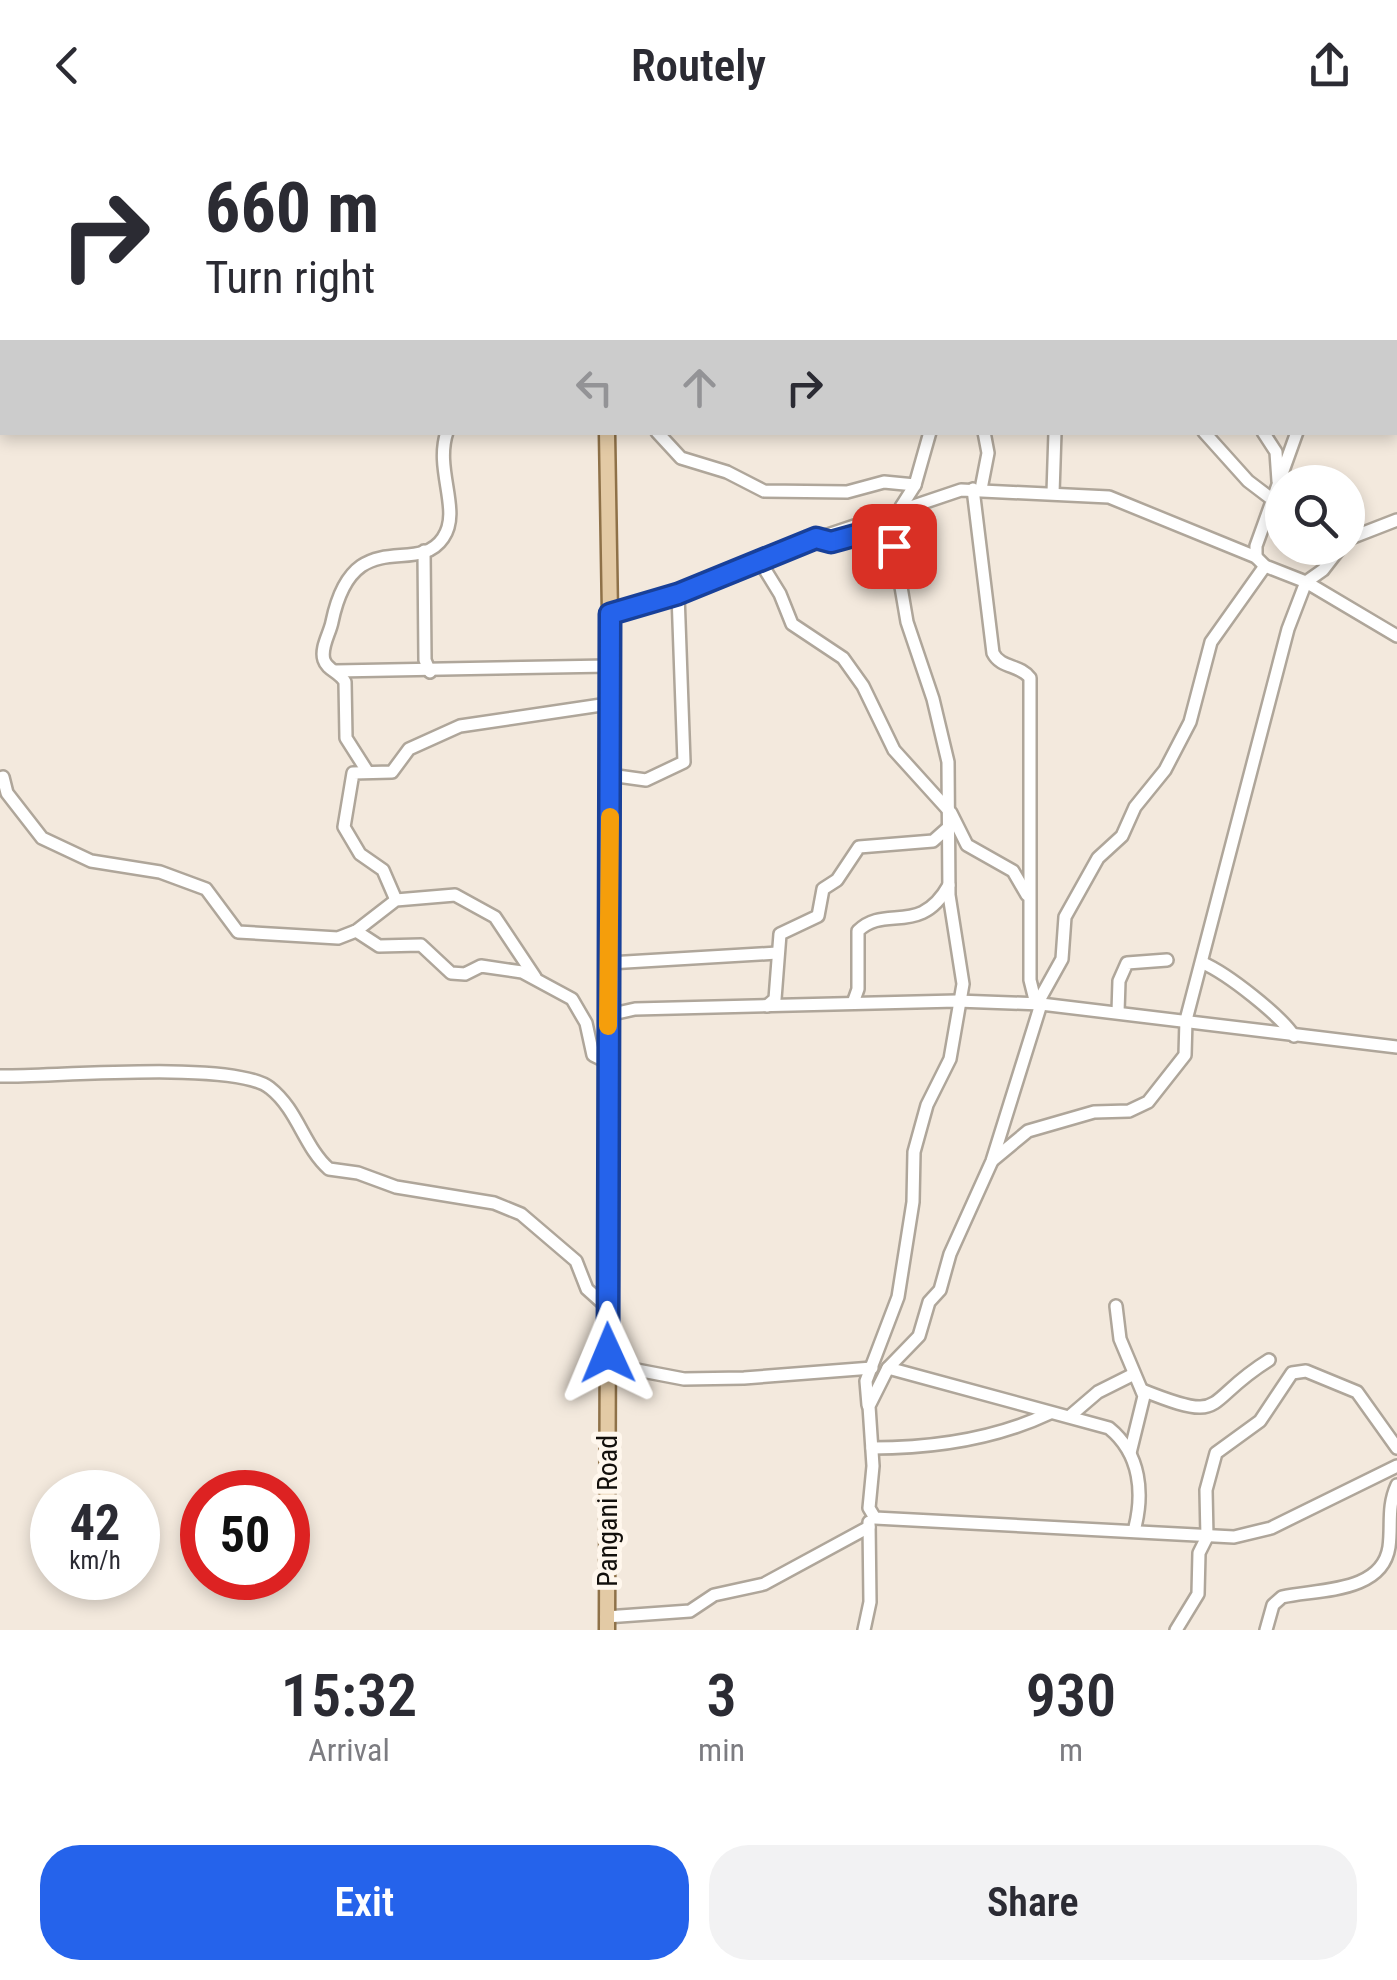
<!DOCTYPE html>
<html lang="en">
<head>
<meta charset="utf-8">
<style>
	body { margin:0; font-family:"Roboto Condensed",sans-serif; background:#f2f2f3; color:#2b2b33; height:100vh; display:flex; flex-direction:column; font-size:38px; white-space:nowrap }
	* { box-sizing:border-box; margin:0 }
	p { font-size:32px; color:#7c7c81 }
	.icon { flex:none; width:55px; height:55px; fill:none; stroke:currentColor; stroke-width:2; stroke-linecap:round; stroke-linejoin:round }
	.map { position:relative; height:1500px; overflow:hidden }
	.sheet { display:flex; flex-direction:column; background:#fff; flex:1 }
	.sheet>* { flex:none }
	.banner { position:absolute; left:0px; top:0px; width:1398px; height:305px; box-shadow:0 5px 15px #0003; background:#fff; color:#2b2b33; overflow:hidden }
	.tools { position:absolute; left:1265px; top:335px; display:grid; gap:20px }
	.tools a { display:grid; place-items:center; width:100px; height:100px; border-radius:50%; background:#fff; box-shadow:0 5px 15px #0003; font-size:50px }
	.speed { position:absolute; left:30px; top:1340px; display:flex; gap:20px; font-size:50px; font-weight:700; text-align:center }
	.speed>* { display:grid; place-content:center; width:130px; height:130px; border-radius:50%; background:#fff; box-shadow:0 5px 15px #0003; line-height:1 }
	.speed small { font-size:25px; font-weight:400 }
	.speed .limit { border:15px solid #d22; background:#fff; color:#111 }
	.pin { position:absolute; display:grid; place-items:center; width:85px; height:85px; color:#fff; margin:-42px; border-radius:20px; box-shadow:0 5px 15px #0006 }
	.me { position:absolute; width:110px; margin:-55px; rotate:359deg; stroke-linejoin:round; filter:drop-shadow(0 0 8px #0008) }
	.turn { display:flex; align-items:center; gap:35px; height:210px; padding:0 40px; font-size:45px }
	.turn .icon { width:130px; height:130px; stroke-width:2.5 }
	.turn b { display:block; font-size:70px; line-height:85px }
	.lanes { display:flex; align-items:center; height:95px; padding:0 40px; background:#0003; justify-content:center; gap:50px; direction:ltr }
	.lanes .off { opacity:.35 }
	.eta { display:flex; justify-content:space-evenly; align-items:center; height:170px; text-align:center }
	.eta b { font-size:60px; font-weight:600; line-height:70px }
	.cta { display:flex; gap:20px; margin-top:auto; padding:20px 40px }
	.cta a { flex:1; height:115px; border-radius:40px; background:#2563eb; color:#fff; font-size:40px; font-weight:600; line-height:115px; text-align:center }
	.cta a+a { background:#f2f2f3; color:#2b2b33 }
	header { display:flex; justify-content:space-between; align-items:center; height:130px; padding:0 40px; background:#fff; font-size:45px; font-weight:600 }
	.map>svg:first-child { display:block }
</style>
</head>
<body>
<header><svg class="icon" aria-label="back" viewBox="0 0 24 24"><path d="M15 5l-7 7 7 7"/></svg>Routely<svg class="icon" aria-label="share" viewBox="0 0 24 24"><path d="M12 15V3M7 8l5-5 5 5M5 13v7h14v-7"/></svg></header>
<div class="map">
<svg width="1397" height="1500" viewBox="0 0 1397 1500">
	<rect width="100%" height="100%" fill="#f3e9dd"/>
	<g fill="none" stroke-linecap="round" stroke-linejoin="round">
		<defs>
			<g id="minor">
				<polyline points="871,0 874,2"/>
				<polyline points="736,2 738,0"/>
				<polyline points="1395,198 1397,198"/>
				<polyline points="0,225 2,224"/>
				<polyline points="657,302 681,328 727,342 764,361 847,362 884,352 915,355"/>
				<polyline points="1204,302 1248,351 1273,370"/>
				<polyline points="1263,302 1276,322 1278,351"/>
				<path d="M973 359 993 523C1001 539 1020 534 1030 548V850L1036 874"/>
				<polyline points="981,359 988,323 984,302"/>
				<polyline points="1053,363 1055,302"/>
				<polyline points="901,377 915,355 930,302"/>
				<polyline points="820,409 831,412 871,401 894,416"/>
				<polyline points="1348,409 1397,390"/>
				<polyline points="424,421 425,530 430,542"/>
				<polyline points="1256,427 1256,416 1297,302"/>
				<polyline points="759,430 780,464 792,494 843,528 863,556 894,620 951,683 967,715 1013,741 1027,765"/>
				<polyline points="610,484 667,469 783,420 961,360 1109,367 1256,427 1265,436 1306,452 1397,506"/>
				<polyline points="336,541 609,536"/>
				<path d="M367 641 346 608 345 552C340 542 327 540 324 530 320 518 330 503 332 492 353 391 416 448 443 408 462 381 434 340 447 302"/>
				<polyline points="610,645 646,650 684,632 678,464"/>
				<polyline points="3,647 7,663 42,708 91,731 160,742 206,759 238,802 338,808 356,801 396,770 455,765 495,787 535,847"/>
				<polyline points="396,770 383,740 360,724 344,697 353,643 392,642 409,619 460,596 608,574"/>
				<polyline points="356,801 379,816 421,815 451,843 465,844 481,836 522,842 572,869 586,893 593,925 609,933"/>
				<polyline points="609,833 777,823"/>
				<path d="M1203 833C1228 844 1280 885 1294 906"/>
				<path d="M853 873 858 859V801C885 774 920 807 949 755"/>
				<polyline points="1037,874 1062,829 1065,787 1098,728 1122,706 1135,677 1165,640 1190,592 1211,512 1265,436"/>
				<polyline points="1041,874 992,1031 950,1124 940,1160 929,1172 919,1206 888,1238 869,1276 873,1336 869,1378 875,1388 1234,1407 1271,1398 1397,1336"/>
				<polyline points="767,876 775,869 780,804 818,786 823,759 837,750 859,717 933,711 951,695"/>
				<polyline points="1118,882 1119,851 1127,833 1167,830"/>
				<polyline points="608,885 635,879 957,871 1041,874 1397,917"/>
				<path d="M0 946C51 947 236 930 270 958 298 980 304 1017 329 1039L358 1043 396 1057 494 1073 521 1084 576 1131 587 1159 607 1177"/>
				<polyline points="993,1030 1028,1001 1094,982 1129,981 1148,972 1185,925 1186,890 1288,499 1306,452 1323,440 1340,418"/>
				<polyline points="1116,1176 1120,1209 1144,1266 1130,1323"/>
				<path d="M888 1238 1109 1298C1141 1324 1144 1364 1134 1401"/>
				<polyline points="607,1245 637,1240 684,1249 744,1248 872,1238"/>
				<path d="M1142 1260C1229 1295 1201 1272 1269 1230"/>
				<polyline points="868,1275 866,1251 898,1167 913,1072 914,1022 927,975 950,929 963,854 949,765 948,632 933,569 907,492 894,416 902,376"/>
				<polyline points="1070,1286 1098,1262 1134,1244"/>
				<path d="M872 1318C933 1318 993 1310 1050 1283"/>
				<polyline points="606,1487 690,1481 714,1465 764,1454 869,1397"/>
				<polyline points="864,1500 870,1472 869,1392"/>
				<polyline points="1176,1500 1198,1464 1199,1423 1207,1407 1206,1360 1216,1323 1260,1291 1292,1243 1306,1241 1357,1262 1397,1318"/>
				<path d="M1266 1500 1273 1475 1282 1467C1315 1459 1382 1464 1389 1417 1392 1395 1387 1377 1397 1355"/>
			</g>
			<g id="major">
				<polyline points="593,0 594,2"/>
				<polyline points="607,302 610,484 607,1500"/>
			</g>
		</defs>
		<use href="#minor" stroke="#afa69a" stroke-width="16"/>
		<use href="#major" stroke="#8e7148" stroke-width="19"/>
		<use href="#minor" stroke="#fff" stroke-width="11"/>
		<use href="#major" stroke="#e3caa5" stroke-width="14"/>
	</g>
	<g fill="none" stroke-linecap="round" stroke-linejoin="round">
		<defs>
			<polyline id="route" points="608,1223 610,484 678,464 816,408 831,412 871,401 894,416"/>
		</defs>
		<use href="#route" stroke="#184099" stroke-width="25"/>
		<use href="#route" stroke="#2563eb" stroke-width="18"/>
		<polyline stroke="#f59e0b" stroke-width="18" points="608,896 610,687"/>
	</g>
	<g text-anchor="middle" stroke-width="10" stroke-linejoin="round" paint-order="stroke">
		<g font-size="28" fill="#120f0b" stroke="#fff7ed">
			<text transform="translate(607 1381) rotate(-90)" y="10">Pangani Road</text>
		</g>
	</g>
</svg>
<div class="tools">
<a><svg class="icon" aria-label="search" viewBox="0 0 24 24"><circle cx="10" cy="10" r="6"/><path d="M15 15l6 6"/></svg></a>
</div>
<div class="speed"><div>42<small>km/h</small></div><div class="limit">50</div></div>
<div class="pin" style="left:894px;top:416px;background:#d93025"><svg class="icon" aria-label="arrive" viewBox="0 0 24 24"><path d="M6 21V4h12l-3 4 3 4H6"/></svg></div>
<svg class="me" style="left:608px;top:1223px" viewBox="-20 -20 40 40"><path d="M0-17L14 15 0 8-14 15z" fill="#2563eb" stroke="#fff" stroke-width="4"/></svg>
<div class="banner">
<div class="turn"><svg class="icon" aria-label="right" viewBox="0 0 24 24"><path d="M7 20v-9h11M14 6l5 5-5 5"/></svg><div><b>660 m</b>Turn right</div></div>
<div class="lanes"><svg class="icon off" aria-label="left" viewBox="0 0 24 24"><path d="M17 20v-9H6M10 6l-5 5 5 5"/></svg><svg class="icon off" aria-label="ahead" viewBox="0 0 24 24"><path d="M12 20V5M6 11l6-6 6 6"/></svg><svg class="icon" aria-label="right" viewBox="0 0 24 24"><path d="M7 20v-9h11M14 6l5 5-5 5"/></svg></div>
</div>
</div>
<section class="sheet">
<div class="eta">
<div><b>15:32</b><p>Arrival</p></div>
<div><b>3</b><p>min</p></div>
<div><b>930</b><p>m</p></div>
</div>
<div class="cta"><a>Exit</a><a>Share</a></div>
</section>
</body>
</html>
